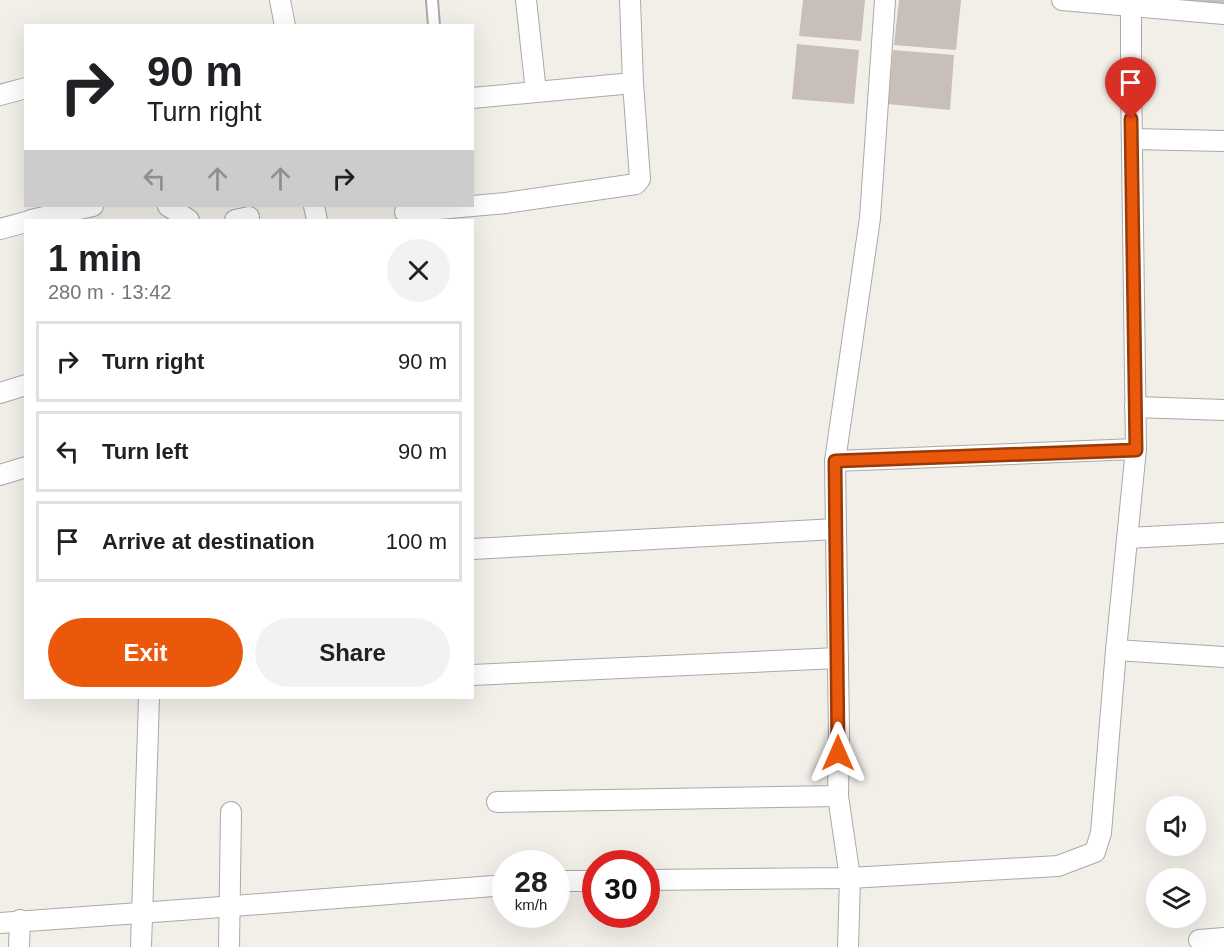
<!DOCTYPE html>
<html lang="en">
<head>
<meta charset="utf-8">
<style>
	body { margin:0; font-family:Arial,sans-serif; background:#f2f2f2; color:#202124; height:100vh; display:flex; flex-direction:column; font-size:22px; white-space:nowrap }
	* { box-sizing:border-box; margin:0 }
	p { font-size:20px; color:#757577 }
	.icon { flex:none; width:33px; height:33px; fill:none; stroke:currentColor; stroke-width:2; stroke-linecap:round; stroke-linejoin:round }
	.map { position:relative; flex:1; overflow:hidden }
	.side { position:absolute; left:24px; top:219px; width:450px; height:480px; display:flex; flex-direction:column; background:#fff; border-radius:0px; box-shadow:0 6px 24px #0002 }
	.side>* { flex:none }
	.banner { position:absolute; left:24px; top:24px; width:450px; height:183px; border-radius:0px; box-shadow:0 6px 24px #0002; background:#fff; color:#202124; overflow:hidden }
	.buttons { position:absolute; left:1146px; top:796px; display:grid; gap:12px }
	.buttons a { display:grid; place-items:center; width:60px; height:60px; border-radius:50%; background:#fff; box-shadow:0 6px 24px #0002; font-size:30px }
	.speed { position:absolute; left:492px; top:850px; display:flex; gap:12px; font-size:30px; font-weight:700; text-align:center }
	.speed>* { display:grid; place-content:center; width:78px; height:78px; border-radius:50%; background:#fff; box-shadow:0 6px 24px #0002; line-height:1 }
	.speed small { font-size:15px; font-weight:400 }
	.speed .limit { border:9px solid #d22; background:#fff; color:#111 }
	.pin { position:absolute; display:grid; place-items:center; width:51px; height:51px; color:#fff; margin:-62px -26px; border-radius:50% 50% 50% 0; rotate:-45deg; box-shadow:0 0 6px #0007 }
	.pin .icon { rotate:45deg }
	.me { position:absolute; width:66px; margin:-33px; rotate:0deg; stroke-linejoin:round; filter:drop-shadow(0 0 4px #0008) }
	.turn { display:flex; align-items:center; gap:21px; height:126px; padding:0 24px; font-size:27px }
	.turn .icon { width:78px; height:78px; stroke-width:2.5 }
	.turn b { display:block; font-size:42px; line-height:51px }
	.lanes { display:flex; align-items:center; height:57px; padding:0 24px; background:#0003; justify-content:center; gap:30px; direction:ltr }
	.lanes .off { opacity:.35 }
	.round { display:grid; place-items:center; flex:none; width:63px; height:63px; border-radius:32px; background:#f2f2f2 }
	.overview { display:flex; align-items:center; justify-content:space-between; height:102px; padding:0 24px }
	h1 { font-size:36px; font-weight:800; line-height:45px }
	.action { display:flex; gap:12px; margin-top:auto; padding:12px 24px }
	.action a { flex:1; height:69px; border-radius:36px; background:#ea580c; color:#fff; font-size:24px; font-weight:800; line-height:69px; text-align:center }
	.action a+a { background:#f2f2f2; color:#202124 }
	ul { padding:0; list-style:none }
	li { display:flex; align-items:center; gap:18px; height:81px; margin:0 12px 9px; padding:0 12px; border:3px solid #e0e0e0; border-radius:0px }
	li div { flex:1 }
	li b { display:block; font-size:22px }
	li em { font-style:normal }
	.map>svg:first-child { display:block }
</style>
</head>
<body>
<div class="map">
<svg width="1224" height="947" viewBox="0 0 1224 947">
	<rect width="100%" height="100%" fill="#f2efe9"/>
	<g fill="#c7bfb8">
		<polygon points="803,0 865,0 861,41 799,36"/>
		<polygon points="899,0 961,0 956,50 894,45"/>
		<polygon points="1171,0 1224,0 1224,6"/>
		<polygon points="797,44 859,50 854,104 792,99"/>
		<polygon points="893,50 954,55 950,110 888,104"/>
	</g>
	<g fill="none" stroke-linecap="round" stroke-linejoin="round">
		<defs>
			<polyline id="service" points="432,0 434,26"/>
			<g id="minor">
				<polyline points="280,0 285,26"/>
				<polyline points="526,0 536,92"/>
				<polyline points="1062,0 1224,14"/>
				<polyline points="0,95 26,88"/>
				<polyline points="472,98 633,83"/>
				<polyline points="1132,139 1224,141"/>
				<polyline points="168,206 189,220"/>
				<polyline points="314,206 317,220"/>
				<polyline points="405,212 506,203 636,184 640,179 633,83 630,0"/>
				<polyline points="31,220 93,206"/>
				<polyline points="235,220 249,217"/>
				<polyline points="0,229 26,222"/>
				<polyline points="0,393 26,385"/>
				<polyline points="1135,407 1224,410"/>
				<polyline points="835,461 1136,449"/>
				<polyline points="0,475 26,467"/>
				<polyline points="1127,538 1224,533"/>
				<polyline points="472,549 836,529"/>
				<polyline points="1116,650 1136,449 1131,78 1131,0"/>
				<polyline points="472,675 838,658"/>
				<polyline points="497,802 838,796 839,732 835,461 870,218 885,0"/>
				<polyline points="646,880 850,878 838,796"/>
				<polyline points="556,881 596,881"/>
				<polyline points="0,923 208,908 506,885"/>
				<polyline points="1199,940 1224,938"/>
				<polyline points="19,947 20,920"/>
				<polyline points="141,947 149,698"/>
				<polyline points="229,947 231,812"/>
				<polyline points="848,947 850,878 1058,866 1095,852 1101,833 1116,650 1224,657"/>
			</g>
		</defs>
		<use href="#service" stroke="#a9a9a9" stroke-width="14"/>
		<use href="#minor" stroke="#a9a9a9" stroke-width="22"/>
		<use href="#service" stroke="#fff" stroke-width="10"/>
		<use href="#minor" stroke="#fff" stroke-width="20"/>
	</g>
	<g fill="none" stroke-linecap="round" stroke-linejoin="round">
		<defs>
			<polyline id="route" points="838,753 835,461 1136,450 1131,119"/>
		</defs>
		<use href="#route" stroke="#983908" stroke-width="15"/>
		<use href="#route" stroke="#ea580c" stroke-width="10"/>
	</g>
</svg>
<div class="buttons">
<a><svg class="icon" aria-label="sound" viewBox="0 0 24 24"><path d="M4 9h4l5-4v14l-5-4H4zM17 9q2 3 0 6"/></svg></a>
<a><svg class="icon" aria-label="layers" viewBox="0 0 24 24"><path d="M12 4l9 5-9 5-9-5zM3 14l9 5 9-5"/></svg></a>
</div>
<div class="speed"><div>28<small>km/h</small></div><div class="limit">30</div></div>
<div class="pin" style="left:1131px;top:119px;background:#d93025"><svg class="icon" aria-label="arrive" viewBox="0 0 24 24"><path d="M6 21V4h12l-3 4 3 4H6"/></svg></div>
<svg class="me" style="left:838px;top:753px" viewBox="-20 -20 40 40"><path d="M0-17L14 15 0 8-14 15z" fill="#ea580c" stroke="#fff" stroke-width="4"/></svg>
<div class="banner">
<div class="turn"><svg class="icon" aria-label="right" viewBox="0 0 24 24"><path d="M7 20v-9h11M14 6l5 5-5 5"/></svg><div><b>90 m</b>Turn right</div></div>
<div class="lanes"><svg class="icon off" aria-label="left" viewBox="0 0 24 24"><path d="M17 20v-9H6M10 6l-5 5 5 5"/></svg><svg class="icon off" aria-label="ahead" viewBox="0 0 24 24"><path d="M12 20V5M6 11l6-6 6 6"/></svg><svg class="icon off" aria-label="ahead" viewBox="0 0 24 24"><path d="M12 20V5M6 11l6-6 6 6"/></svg><svg class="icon" aria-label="right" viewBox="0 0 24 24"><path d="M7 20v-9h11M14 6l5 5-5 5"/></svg></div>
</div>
<section class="side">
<div class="overview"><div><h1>1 min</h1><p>280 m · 13:42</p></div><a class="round"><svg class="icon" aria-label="close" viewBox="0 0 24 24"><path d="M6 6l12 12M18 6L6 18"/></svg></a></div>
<ul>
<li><svg class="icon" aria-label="right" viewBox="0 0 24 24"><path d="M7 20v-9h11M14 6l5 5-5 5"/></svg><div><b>Turn right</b></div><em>90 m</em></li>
<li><svg class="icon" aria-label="left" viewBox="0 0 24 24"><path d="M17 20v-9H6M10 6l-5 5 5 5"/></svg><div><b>Turn left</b></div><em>90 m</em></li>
<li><svg class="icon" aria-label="arrive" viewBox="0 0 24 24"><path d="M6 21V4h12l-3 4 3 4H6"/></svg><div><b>Arrive at destination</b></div><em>100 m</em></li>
</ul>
<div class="action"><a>Exit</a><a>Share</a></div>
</section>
</div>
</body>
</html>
